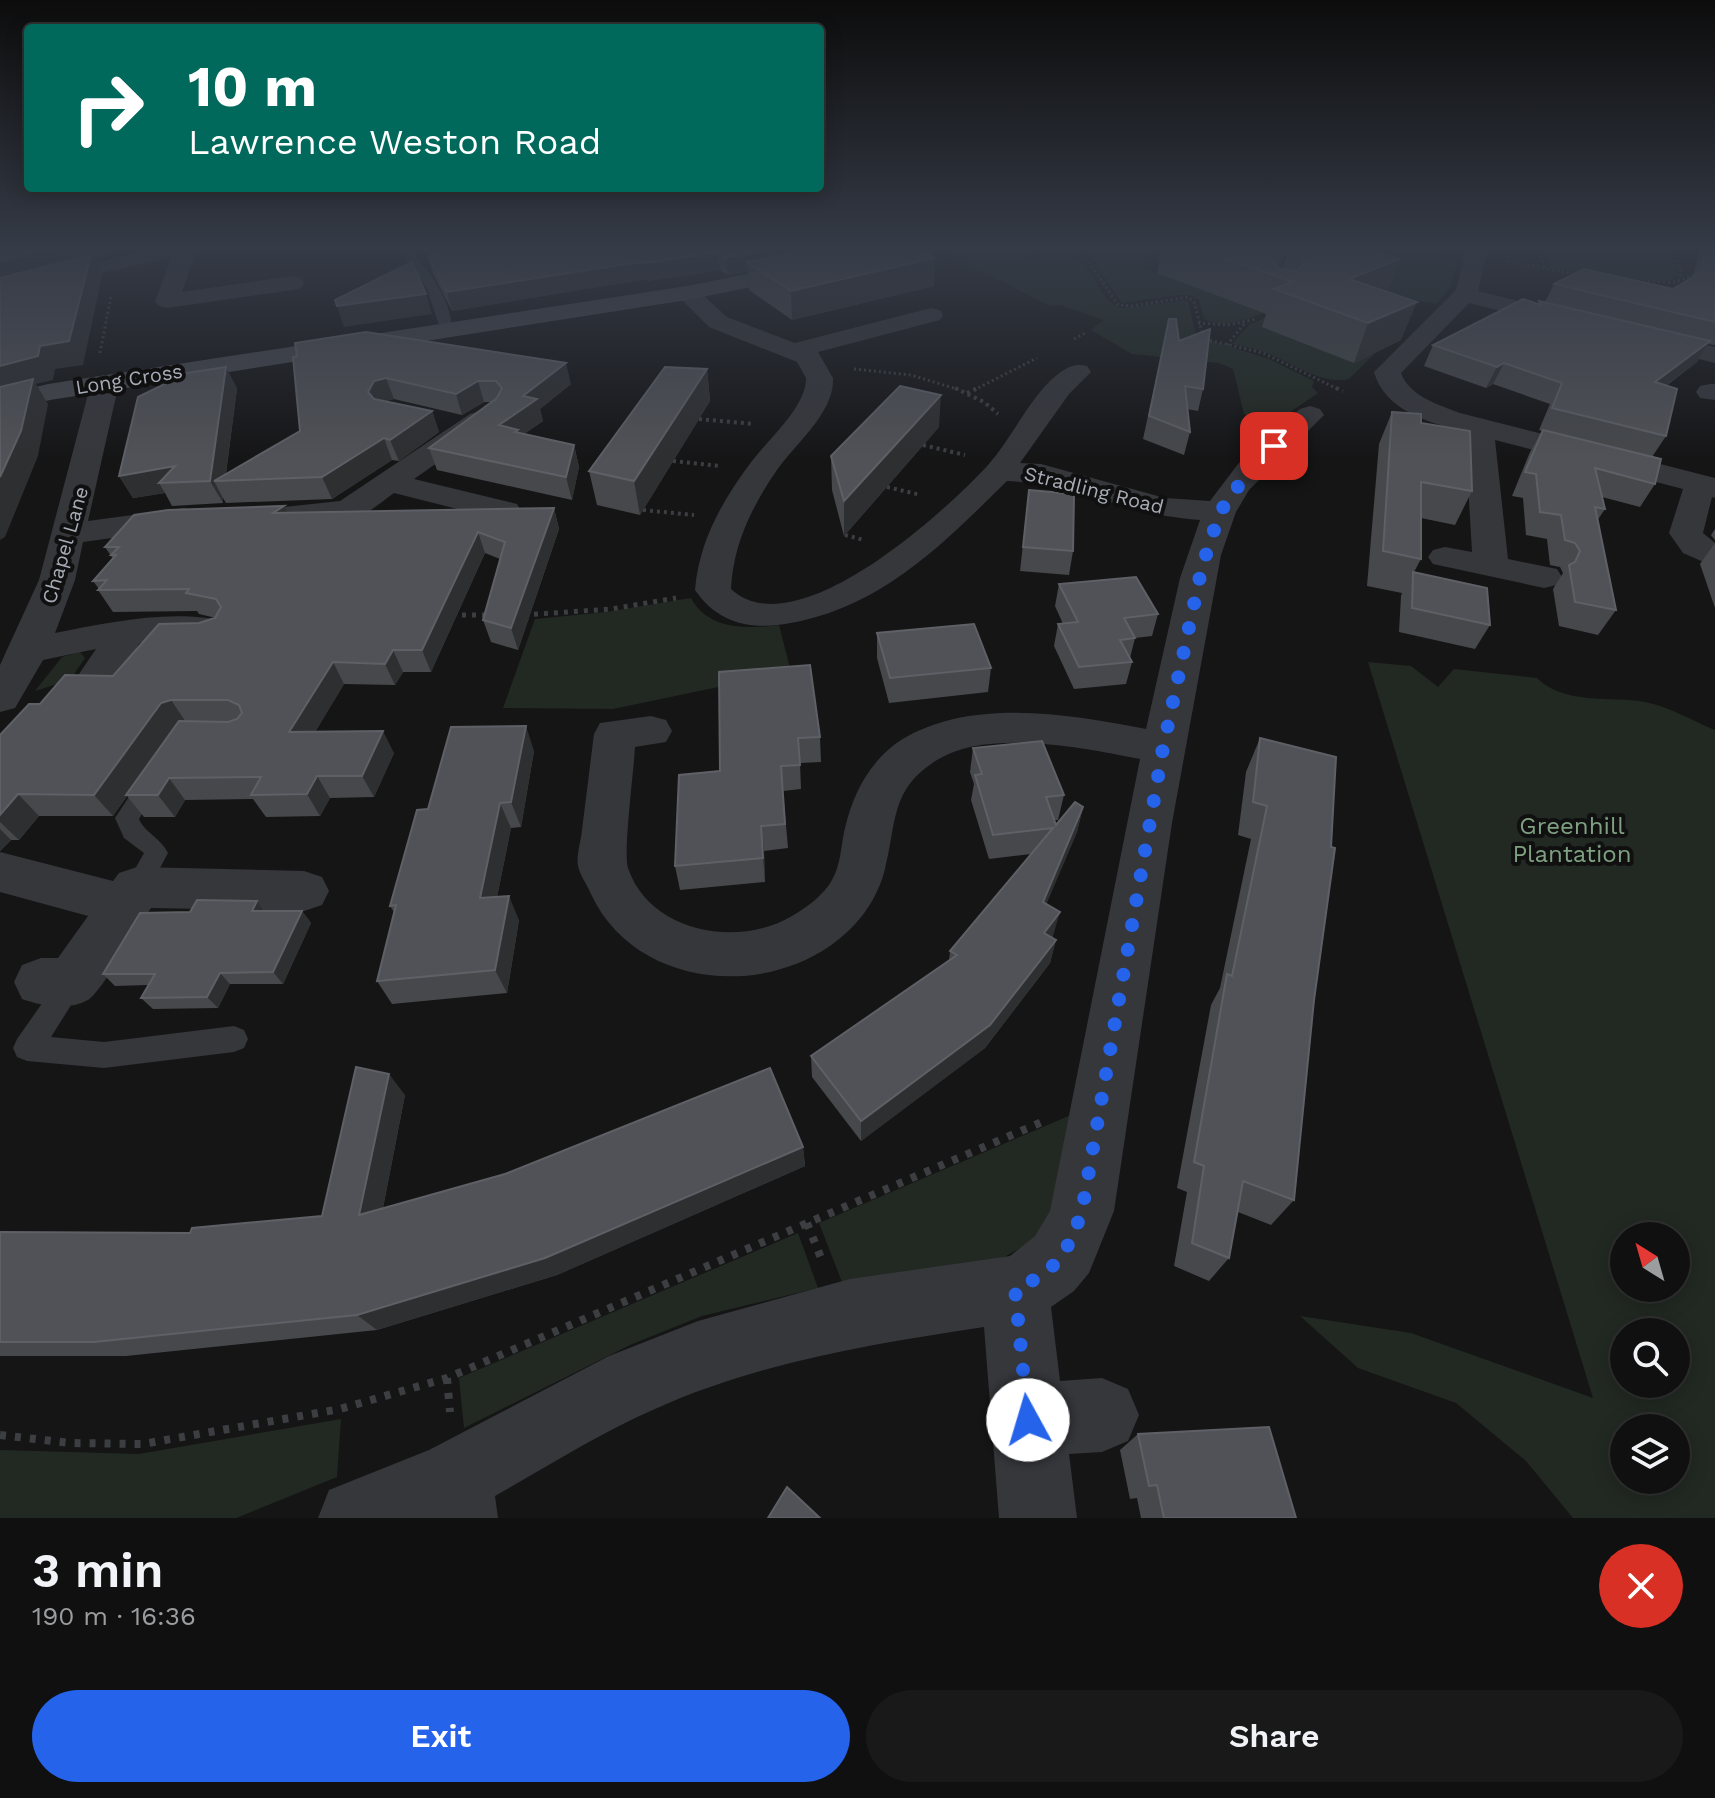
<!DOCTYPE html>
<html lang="en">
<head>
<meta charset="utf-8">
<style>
	body { margin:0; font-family:"Work Sans",sans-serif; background:#191919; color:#f1f3f6; height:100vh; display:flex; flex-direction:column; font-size:30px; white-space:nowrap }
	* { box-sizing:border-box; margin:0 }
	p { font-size:26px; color:#9c9d9f }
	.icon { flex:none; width:44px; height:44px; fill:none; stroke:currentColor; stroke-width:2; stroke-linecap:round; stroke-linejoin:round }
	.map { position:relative; height:1518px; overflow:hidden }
	.sheet { display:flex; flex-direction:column; background:#101010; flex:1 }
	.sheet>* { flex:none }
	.guide { position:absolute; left:24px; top:24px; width:800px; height:168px; border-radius:8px; box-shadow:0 4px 20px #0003,0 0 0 2px #303030; background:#00695c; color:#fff; overflow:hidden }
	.needle { width:52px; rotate:323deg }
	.controls { position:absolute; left:1610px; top:1222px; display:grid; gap:16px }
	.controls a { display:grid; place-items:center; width:80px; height:80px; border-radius:50%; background:#101010; box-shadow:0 4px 20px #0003,0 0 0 2px #303030; font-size:40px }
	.pin { position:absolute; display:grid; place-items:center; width:68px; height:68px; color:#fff; margin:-34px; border-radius:16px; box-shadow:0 4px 12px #0006 }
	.me { position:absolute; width:88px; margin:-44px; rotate:354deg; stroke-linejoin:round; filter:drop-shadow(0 0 6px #0008) }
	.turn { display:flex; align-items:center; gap:28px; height:168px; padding:0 32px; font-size:36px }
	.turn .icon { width:104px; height:104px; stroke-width:2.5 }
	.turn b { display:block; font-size:56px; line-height:68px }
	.round { display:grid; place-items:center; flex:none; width:84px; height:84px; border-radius:42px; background:#191919 }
	.overview { display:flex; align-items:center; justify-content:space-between; height:136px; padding:0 32px }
	h1 { font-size:48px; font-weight:600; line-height:60px }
	.button { display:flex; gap:16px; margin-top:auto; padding:16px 32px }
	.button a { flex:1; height:92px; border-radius:48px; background:#2563eb; color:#fff; font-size:32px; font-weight:600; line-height:92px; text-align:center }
	.button a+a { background:#191919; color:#f1f3f6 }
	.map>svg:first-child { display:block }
</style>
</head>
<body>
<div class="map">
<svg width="1715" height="1518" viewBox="0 0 1715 1518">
	<rect width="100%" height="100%" fill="#151516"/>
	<g fill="#212922" fill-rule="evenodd">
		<path d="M968 247H1032L1025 258 1035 260 1042 247C1098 247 1089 299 1122 308L1188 300 1196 336 1269 359 1314 381 1312 387 1318 393 1268 427 1244 414 1233 369 1219 363 1132 354 1091 330 1104 320 1060 305 1049 306 947 253Z"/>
		<path d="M1071 247H1119L1159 260 1141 267 1263 313C1245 320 1222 329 1204 319L1199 300 1189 295H1180L1122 303 1092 259Z"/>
		<polygon points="1353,247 1395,249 1458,259 1450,287 1437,304 1388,295"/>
		<polygon points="1542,247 1666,247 1678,273 1672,280 1656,282 1549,268"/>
		<path d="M1272 315 1353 362 1375 353 1349 379C1320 386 1291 361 1264 352 1254 348 1243 347 1232 344L1249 325Z"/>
		<path d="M691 598C708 630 747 629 779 625L791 672 613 709 503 708 535 619 606 612Z"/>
		<polygon points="80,652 85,658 70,680 35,691 62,657"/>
		<path d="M1368 662 1411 666 1438 687 1454 669 1537 678C1564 705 1610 696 1645 702 1668 706 1693 721 1715 730V1518H1573L1526 1461 1456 1403 1358 1368 1300 1316 1411 1333 1593 1398ZM1624 1236H1676V1288H1624ZM1624 1332H1676V1384H1624ZM1624 1428H1676V1480H1624Z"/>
		<polygon points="1078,1112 1048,1225 1024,1246 1004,1257 842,1282 819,1223"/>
		<polygon points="798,1233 818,1288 702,1316 630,1345 464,1428 459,1378"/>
		<polygon points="341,1419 337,1477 236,1518 0,1518 0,1450 139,1454"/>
	</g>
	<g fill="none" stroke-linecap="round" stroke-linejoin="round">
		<g stroke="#3c3e42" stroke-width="3" stroke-dasharray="2 3" stroke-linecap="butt">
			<polyline points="1063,247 1090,263 1118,305 1132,306 1188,297 1194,302 1204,339 1263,353 1340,390"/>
			<polyline points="1124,247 1165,260"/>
			<polyline points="1395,247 1443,255"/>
			<polyline points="1537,247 1545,269"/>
			<polyline points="1668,247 1680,269 1681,279"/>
			<polyline points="954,251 968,247"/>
			<polyline points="1032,257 1037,247"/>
			<polyline points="1508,261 1580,275"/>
			<polyline points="1638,282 1674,282 1698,274"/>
			<polyline points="1198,323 1228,325 1256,319"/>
			<polyline points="1074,339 1087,332"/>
			<polyline points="1227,345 1244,324"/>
			<polyline points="100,353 111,296"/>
			<polyline points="854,369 911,375 960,390"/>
			<polyline points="974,390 1037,358"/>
		</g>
		<g stroke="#3c3e42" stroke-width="4" stroke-dasharray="3 4" stroke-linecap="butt">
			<polyline points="955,388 984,402 998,414"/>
			<polyline points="1336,388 1343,391"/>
			<polyline points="967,393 978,388"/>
			<polyline points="699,419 754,424"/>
			<polyline points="923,445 965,455"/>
			<polyline points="673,461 720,466"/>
			<polyline points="887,487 921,495"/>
			<polyline points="643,510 694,515"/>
			<polyline points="845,535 864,540"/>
		</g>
		<g stroke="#3c3e42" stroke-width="5" stroke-dasharray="4 6" stroke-linecap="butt">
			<polyline points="452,615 490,615"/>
			<polyline points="524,615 611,609 676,598"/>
		</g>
		<g stroke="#3c3e42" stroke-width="8" stroke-dasharray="6 9" stroke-linecap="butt">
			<polyline points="807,1223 823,1263"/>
			<polyline points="447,1378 450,1412"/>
			<polyline points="0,1435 70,1443 143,1444 340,1409 447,1378 1042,1122"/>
		</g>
		<g fill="#36373b" fill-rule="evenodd">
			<path d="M403 251H411C429 271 456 306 451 334L441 331 427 289 402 253Z"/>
			<path d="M150 775 158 777 161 783 139 819C144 832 160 837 168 853L146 894 137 897 128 894 125 887 144 853 124 838 115 818 142 777Z"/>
			<polygon points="72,971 82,975 85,983 51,1037 104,1042 234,1026 244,1030 248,1039 244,1048 234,1052 104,1068 27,1061 17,1057 13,1048 17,1039 62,975"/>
		</g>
		<g fill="#36373b" fill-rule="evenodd">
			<polygon points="157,247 198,247 182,292 293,276 301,278 304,283 301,288 293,290 167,308 159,306 155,301 172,257 89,276 0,301 0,287"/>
			<polygon points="743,247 770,247 809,267 812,272 801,279 793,277"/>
			<polygon points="1267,247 1288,247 1276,279 1290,300 1286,305 1270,305 1254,279"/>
			<path d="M1466 247H1488L1478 291 1575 315 1578 320 1575 325 1566 327 1469 303 1401 373C1409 396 1439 405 1460 413L1715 478V498L1712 497 1703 533 1715 543V567L1683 553 1669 533 1683 489 1495 440 1508 559 1557 569 1562 577 1557 585 1544 588 1433 564 1428 557 1433 550 1445 547 1472 552 1465 432C1430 423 1385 411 1374 372L1456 290Z"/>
			<path d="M687 286 695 288 727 317 795 343 931 308 940 310 943 315 940 320 818 352 833 378C835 412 795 444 777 470 752 506 733 545 731 589 795 649 945 512 988 465 1011 439 1026 405 1050 381 1062 370 1072 362 1087 366L1091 372 1069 394 1020 463 1041 464 1165 498 1210 501 1238 464 1300 409 1310 406 1320 409 1324 415 1249 490 1236 512 1221 555 1172 823 1114 1211 1089 1273 1074 1291 1051 1307 1060 1381 1102 1378 1128 1389 1139 1415 1128 1441 1102 1452 1069 1454 1077 1518H999L984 1327C873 1344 759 1362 655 1409 600 1433 548 1466 495 1496L498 1518H318L329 1490 429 1450 609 1356 698 1321 850 1279 1010 1256 1035 1236 1050 1211 1140 759C1085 748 987 728 937 760 890 789 897 822 885 869 877 901 857 927 830 946 753 999 632 983 591 894 587 885 580 875 578 866 576 856 581 841 582 830 586 798 590 766 594 734L600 723 651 716 666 720 672 731 666 742 635 747C634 769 623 853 628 868 650 933 738 948 792 916 806 908 824 895 832 880 841 865 841 844 845 828 854 790 873 755 908 736 979 698 1071 715 1146 729L1180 578 1200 520C1131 516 1074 484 1007 481 942 545 880 609 785 624 748 630 717 622 695 590 699 542 721 503 749 465 766 441 807 407 806 378L797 362 709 327 675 293 679 288Z"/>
			<polygon points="1645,330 1715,347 1715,363 1636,343 1632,338 1636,333"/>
			<path d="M105 375 115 377 119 383 88 521 184 508 196 511 201 518 196 525 184 528 83 542 75 580 55 633C107 623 174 608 226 622L231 630 226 638 212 642 140 643 113 683 99 687 85 683 79 674 96 649 43 660 15 708 0 712V665L39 580 91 383 95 377Z"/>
			<polygon points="1710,384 1715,384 1715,400 1700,398 1696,392 1700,386"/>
			<path d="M480 411 490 414 494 420 490 426 414 479 517 504 521 511 517 518 505 521 394 493C384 500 373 510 362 515 335 526 293 530 265 523L260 516 265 509 340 501 470 414Z"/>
			<path d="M0 852 113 881 119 873 137 867 304 871 322 877 329 891 322 905 304 911 151 908C140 924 101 993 88 1000 68 1011 42 1006 22 999L14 982 22 965 41 958H58L88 916 0 892Z"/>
		</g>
		<polygon fill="#44464b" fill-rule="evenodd" points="885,247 930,247 920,253 687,300 50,400 0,413 0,396 48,384 687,286"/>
	</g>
	<g fill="#46484b">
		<polygon points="777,247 913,247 934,286 792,320 749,290 748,271 727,275 720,270 647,281 647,279 452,311 433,274 428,257 769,249 769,258 790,254"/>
		<polygon points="1162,247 1264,247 1279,269 1282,270 1289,247 1399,247 1392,250 1389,256 1387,292 1401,340 1354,363 1262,327 1266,314 1157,273"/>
		<polygon points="1700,247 1715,247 1715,345 1708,344 1697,362 1666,386 1666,436 1652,457 1655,484 1640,507 1602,497 1605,509 1597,521 1616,610 1598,635 1559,626 1553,589 1563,573 1560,567 1550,565 1547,539 1526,535 1523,498 1512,496 1530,452 1542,431 1539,430 1550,404 1493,384 1486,388 1424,366 1433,345 1538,304 1539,301 1545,302 1554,284 1673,289 1693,277"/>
		<polygon points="1169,319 1203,389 1198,411 1187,409 1190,432 1184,455 1143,439"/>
		<polygon points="293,357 571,384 540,409 543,421 524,434 574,445 579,467 572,500 437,470 429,448 492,402 484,402 462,415 394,399 386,401 432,411 439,432 399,461 392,460 332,499 226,503 223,498 223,503 172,506 165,493 133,498 119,476 237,388 226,474 300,431"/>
		<polygon points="707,369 710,401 640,515 597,505 589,471"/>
		<polygon points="1392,412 1421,423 1472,491 1455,525 1421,518 1421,559 1414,572 1490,625 1475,649 1399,632 1401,596 1402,593 1367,586 1379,444"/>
		<polygon points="939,427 844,536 832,490 831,456"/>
		<polygon points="1029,490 1073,551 1069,575 1020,571"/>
		<polygon points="554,508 559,529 518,650 491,642 483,620 500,559 485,553 431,672 403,672 395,685 344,684 315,732 394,753 374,797 330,798 320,816 266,817 253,799 185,800 175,817 144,817 127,796 113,816 39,816 19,840 11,840 0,851 0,735 40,704 113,676 199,623 216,618 199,614 197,611 113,612 98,590 99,589 93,581 113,559 105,547 288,513"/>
		<polygon points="1715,529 1715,540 1711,535"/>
		<polygon points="1715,543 1715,608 1700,564"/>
		<polygon points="1059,584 1158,614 1152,636 1135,638 1130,658 1132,662 1126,684 1074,689 1054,646 1058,624 1063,624 1055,606"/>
		<polygon points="877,633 991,668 988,692 889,703 877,658"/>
		<polygon points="810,665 820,737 821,762 800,763 801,789 783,791 788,848 764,851 765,882 680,890 675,866 720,771"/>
		<polygon points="1260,738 1314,1000 1294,1200 1271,1225 1238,1212 1229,1258 1209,1281 1174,1266 1187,1192 1177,1188 1211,1005 1220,988 1251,839 1238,835 1246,772"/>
		<polygon points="973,748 1064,795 1058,820 1054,820 1056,825 1083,807 1077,832 1046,904 1053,936 1052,938 1056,940 1050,963 985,1048 861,1141 812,1077 811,1056 949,961 950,951 1031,854 989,859 971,800 974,784 970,772"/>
		<polygon points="534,751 521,827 511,828 497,897 519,920 507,993 392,1004 377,981 394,912 390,906 428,809"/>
		<polygon points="257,901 265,911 302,911 311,923 283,984 230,984 218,1008 153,1009 141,998 148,985 115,986 103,974 190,912"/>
		<polygon points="405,1095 383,1208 803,1147 805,1166 557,1275 377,1330 126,1356 0,1356 0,1232 190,1233 322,1216"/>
		<polygon points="1138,1434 1296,1518 1141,1518 1137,1498 1130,1499 1120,1450"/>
	</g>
	<g fill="#2e2f31">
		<polygon points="52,247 108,247 106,257 94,260 102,276 83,365 55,369 53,380 36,384 48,404 38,456 5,537 0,540 0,261"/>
		<polygon points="802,247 859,247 802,260"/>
		<polygon points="1356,247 1399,247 1391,250 1386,265 1400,259 1386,296 1342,314"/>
		<polygon points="769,249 770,267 747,262 748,271 727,275 726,257"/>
		<polygon points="718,252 720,270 647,281 647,279 452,311 447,292 646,261"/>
		<polygon points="935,258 934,286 792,320 791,291"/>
		<polygon points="426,294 432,314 344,327 337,306"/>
		<polygon points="1417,302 1401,340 1354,363 1368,323"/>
		<polygon points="1710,341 1697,362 1641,404 1655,382"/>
		<polygon points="566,363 571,384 540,409 543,421 520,437 499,425 523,396"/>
		<polygon points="1504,363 1493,384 1486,388 1497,367"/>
		<polygon points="226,367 237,388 225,480 214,481 223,498 223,503 210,481"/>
		<polygon points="707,369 710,401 640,515 634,481"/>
		<polygon points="386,378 394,399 382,402 376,413 368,392 374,381"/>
		<polygon points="478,381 484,402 462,415 456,394"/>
		<polygon points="941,395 939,427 844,536 844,501"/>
		<polygon points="432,411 439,432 399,461 390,440"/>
		<polygon points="384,438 392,460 332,499 322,477"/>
		<polygon points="574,445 579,467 572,500 566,477"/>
		<polygon points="175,466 159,483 165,493 133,498 119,476"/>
		<polygon points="284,506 295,527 273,513"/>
		<polygon points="554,508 559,529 518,650 511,628"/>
		<polygon points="478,532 485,553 431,672 422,650"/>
		<polygon points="393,650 403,672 395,685 385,664"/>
		<polygon points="333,662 344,684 302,754 289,732"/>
		<polygon points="171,700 186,722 177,725 113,816 94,795 161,703"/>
		<polygon points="526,726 534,751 521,827 511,802"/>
		<polygon points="383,731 394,753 374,797 362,776"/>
		<polygon points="317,776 330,798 320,816 307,794"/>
		<polygon points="169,778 185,800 175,817 158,795"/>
		<polygon points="18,794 39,816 19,840 0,822 0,815"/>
		<polygon points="500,803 511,828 492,922 480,898"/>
		<polygon points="1083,807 1077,832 1037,926 1043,902"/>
		<polygon points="761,826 764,851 765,882 763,858"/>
		<polygon points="0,829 11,840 0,851"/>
		<polygon points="509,896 519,920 507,993 495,970"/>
		<polygon points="257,901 266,913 252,911"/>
		<polygon points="302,911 311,923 283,984 273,972"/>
		<polygon points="1060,912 1053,936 1038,956 1044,933"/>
		<polygon points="1056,940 1050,963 985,1048 861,1141 861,1121"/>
		<polygon points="220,973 230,984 218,1008 207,997"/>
		<polygon points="389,1074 405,1095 378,1233 359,1215"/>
		<polygon points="803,1147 805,1166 557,1275 377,1330 357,1315"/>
	</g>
	<g fill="#515257" stroke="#5e6066" stroke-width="2">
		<polygon points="0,247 52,247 0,261"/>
		<polygon points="447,247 766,247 769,249 726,257 718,252 644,263 646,261 447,292 428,257"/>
		<polygon points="824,247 913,247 935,258 791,291 747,262"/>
		<polygon points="1193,247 1264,247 1279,269 1298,271 1305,263 1294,247 1377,247 1370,250 1400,259 1349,279 1417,302 1368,323 1274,289 1293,282"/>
		<polygon points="1707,247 1715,247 1715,322 1554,284 1584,269 1673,289 1701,272"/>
		<polygon points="91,255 69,341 40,346 38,356 0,366 0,278"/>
		<polygon points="412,262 426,294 337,306 335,300"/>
		<polygon points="1523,299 1541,305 1539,301 1710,341 1655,382 1677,389 1666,436 1552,408 1562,383 1504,363 1497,367 1433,345"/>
		<polygon points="1169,319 1176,319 1179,341 1210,329 1203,389 1185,386 1190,432 1149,416"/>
		<polygon points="366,332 566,363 523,396 537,399 499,425 518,430 515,432 574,445 566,477 429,448 497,398 502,388 496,381 478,381 456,394 386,378 374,381 368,392 374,399 432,411 390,440 384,438 322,477 214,481 300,431 293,357 297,356 295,343"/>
		<polygon points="226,367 210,481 159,483 175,466 119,476 138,397 187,373"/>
		<polygon points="665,367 707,369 634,481 589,471"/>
		<polygon points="33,379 21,431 0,477 0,387"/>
		<polygon points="900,386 941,395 844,501 831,456"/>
		<polygon points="1392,412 1421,414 1421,423 1470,431 1472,491 1421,482 1421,559 1383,551"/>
		<polygon points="1543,430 1661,459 1655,484 1595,468 1605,509 1595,507 1616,610 1575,602 1569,565 1575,562 1580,551 1575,543 1565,540 1561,515 1540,512 1536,474 1525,472"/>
		<polygon points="1029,490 1074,494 1073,551 1023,547"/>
		<polygon points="284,506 273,513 554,508 511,628 483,620 505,542 478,532 422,650 393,650 385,664 333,662 289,732 383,731 362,776 317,776 307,794 251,795 261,777 169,778 158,795 126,795 179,721 228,722 237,719 242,713 239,705 228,700 171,700 161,703 94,795 18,794 0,815 0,735 29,704 40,704 65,675 113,676 159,624 199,623 215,618 221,607 216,599 186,593 189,589 98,590 107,580 93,581 116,555 111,555 119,547 105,547 134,515 168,510"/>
		<polygon points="1413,572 1487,588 1490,625 1412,608"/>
		<polygon points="1136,577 1158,614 1124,618 1135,638 1120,640 1132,662 1079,667 1058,624 1078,622 1059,584"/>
		<polygon points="974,624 991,668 890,678 877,633"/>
		<polygon points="810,665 820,737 798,738 800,765 781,766 785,824 761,826 763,858 675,866 679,775 720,771 719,672"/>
		<polygon points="526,726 511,802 500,803 480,898 509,896 495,970 377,981 396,905 390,906 417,810 428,809 451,727"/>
		<polygon points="1260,738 1336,757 1331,847 1335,848 1314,1000 1294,1200 1243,1181 1229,1258 1192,1243 1204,1166 1194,1162 1227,974 1232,976 1267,806 1253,802"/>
		<polygon points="1042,741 1064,795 1046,797 1056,825 1075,802 1083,807 1043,902 1060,912 1044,933 1056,940 990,1025 861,1121 811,1056 957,955 950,951 1053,828 993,835 975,775 982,774 973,748"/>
		<polygon points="197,900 257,901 252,911 302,911 273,972 220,973 207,997 141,998 155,974 103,974 140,913 190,912"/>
		<polygon points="356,1067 389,1074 359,1215 505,1174 770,1068 803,1147 545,1258 357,1315 94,1342 0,1342 0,1232 190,1233 192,1228 322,1216"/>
		<polygon points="1269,1427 1296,1518 1164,1518 1157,1485 1149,1486 1138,1434"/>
		<polygon points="787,1487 820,1518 768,1518"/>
	</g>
	<linearGradient id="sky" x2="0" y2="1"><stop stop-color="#0c0c0c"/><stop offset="0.54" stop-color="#353b47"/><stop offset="1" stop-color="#353b47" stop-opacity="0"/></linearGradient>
	<rect width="1715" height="460" fill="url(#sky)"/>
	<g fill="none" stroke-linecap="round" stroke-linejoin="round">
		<path stroke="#2563eb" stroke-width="14" stroke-dasharray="0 25.2" d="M1028 1420 1015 1289C1057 1271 1067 1254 1082 1211L1163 748 1202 567 1220 512 1256 461 1274 446"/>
	</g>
	<g text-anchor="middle" stroke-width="8" stroke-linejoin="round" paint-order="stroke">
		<g font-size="20" fill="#a7acb6" stroke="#101011">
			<text transform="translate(129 379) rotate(-9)" y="7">Long Cross</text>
			<text transform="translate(1094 490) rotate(14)" y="7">Stradling Road</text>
			<text transform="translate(65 545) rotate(-74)" y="7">Chapel Lane</text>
		</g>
		<g font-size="24" fill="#7fa181" stroke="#101011">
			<text x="1572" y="834">Greenhill<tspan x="1572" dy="28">Plantation</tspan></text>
		</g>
	</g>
</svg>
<div class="controls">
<a><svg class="needle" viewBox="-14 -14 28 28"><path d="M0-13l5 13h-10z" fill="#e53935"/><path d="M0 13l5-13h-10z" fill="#9c9d9f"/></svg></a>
<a><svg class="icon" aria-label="search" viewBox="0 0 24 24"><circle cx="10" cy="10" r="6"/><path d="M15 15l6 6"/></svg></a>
<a><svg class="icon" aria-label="layers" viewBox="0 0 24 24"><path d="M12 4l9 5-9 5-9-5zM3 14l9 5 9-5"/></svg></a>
</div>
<div class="pin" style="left:1274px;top:446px;background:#d93025"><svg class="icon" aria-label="arrive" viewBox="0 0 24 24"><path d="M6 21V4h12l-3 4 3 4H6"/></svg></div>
<svg class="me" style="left:1028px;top:1420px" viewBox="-20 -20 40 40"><circle r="19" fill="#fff"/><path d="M0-13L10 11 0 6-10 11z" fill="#2563eb"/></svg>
<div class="guide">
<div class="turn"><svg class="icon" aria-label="right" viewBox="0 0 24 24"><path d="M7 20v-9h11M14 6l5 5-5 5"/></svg><div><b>10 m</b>Lawrence Weston Road</div></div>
</div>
</div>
<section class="sheet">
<div class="overview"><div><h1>3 min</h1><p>190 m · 16:36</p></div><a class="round" style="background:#d93025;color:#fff"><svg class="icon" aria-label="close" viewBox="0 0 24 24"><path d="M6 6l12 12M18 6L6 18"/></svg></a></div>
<div class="button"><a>Exit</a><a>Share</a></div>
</section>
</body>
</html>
